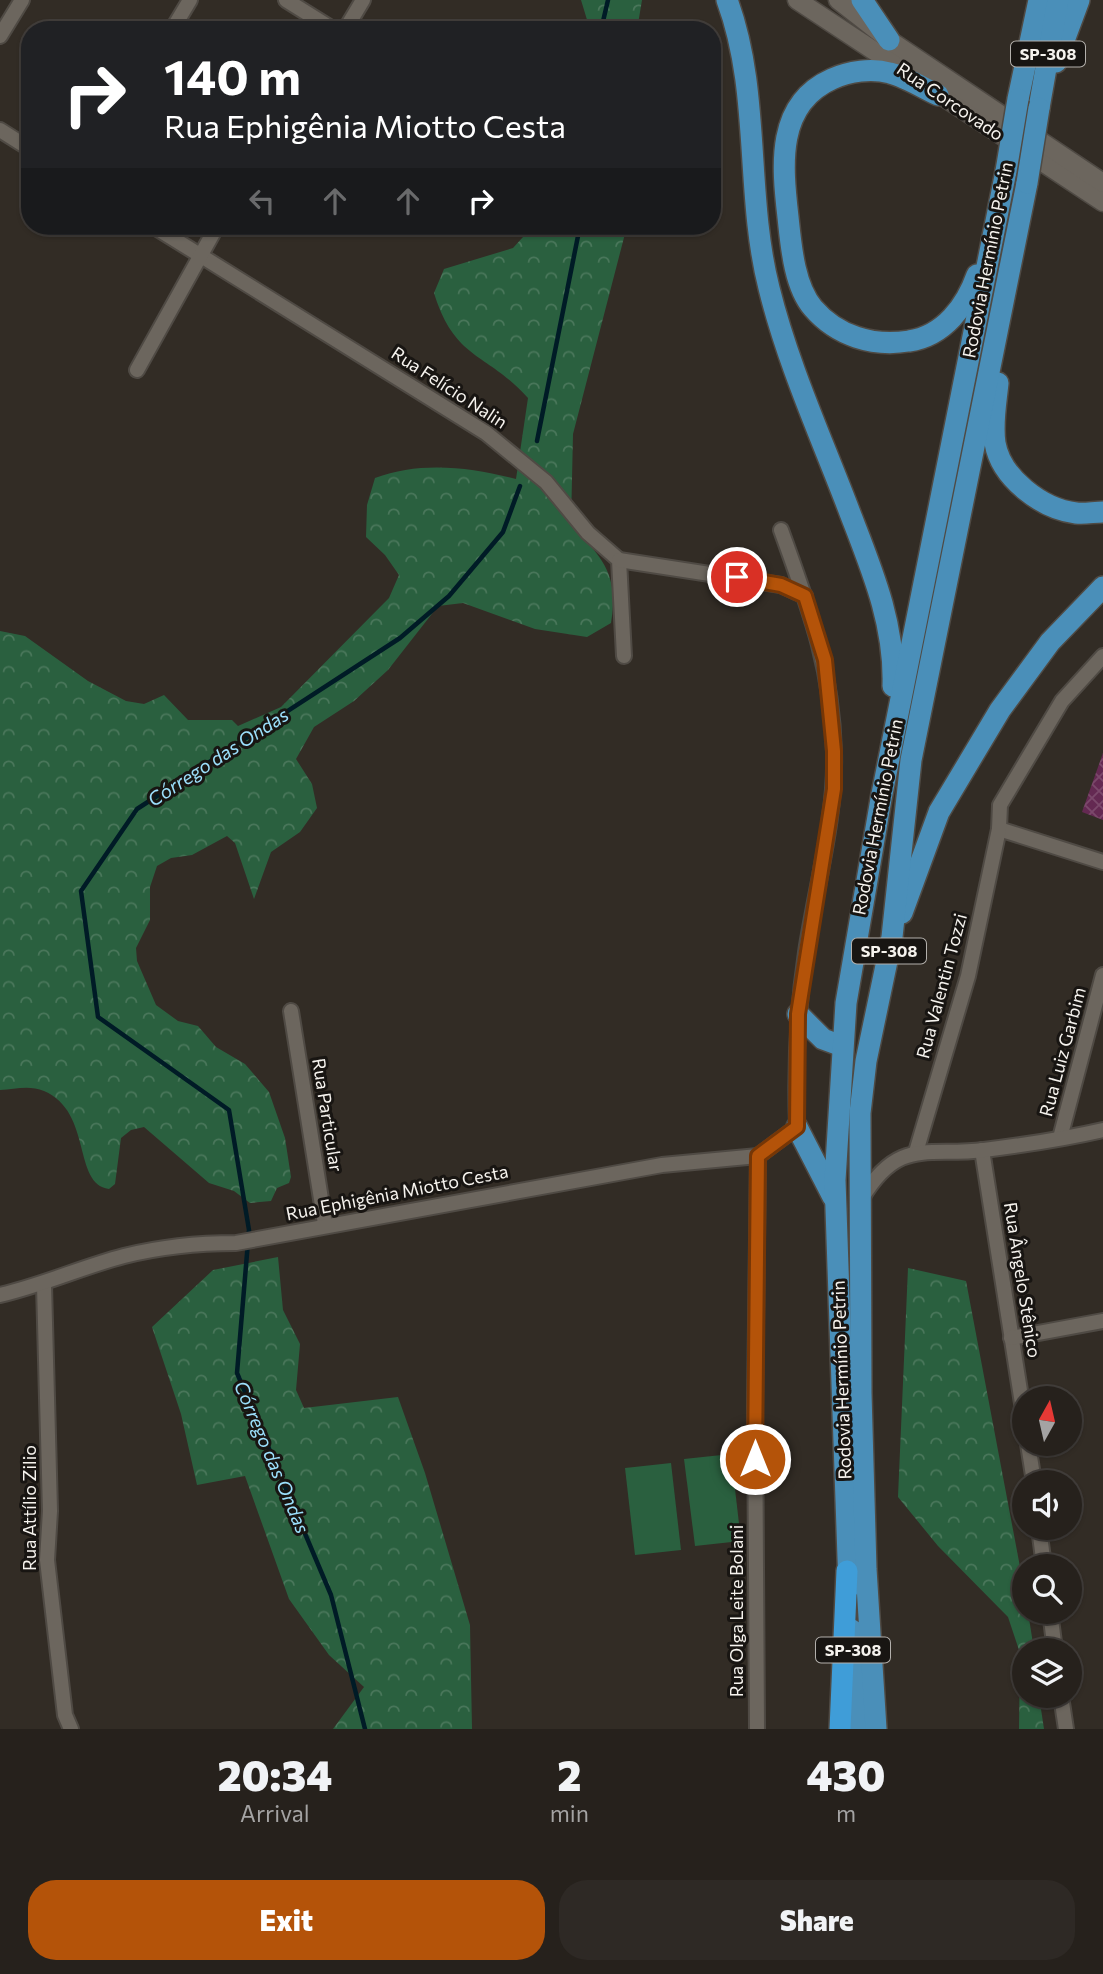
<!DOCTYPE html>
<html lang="en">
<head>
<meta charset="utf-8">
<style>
	body { margin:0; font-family:Commissioner,sans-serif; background:#2e2925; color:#f1f3f6; height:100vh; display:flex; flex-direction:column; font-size:26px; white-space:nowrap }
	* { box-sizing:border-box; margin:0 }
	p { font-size:23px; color:#a4a3a3 }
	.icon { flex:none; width:38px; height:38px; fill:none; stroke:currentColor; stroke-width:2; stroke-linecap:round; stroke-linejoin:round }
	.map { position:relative; height:1729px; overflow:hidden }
	.panel { display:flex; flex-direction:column; background:#26211c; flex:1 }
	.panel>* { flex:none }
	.guide { position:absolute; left:21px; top:21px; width:700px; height:214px; border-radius:28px; box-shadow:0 2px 5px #0004,0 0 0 2px #423e3b; background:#202124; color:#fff; overflow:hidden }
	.needle { width:46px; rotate:8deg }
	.controls { position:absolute; left:1012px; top:1386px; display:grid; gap:14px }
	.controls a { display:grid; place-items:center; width:70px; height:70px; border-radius:50%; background:#26211c; box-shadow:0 2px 5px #0004,0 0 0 2px #423e3b; font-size:35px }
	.pin { position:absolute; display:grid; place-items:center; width:60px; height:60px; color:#fff; margin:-30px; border:4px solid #fff; border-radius:50%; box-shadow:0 2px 7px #0007 }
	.me { position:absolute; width:77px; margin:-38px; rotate:0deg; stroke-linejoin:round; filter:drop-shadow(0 0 5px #0008) }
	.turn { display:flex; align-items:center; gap:24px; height:147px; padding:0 28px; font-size:32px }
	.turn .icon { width:91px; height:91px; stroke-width:2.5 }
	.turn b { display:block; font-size:49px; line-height:60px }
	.lanes { display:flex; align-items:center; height:66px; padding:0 28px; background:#0003; justify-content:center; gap:35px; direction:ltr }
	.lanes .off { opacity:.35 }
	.eta { display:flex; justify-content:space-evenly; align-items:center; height:119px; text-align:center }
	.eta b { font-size:42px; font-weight:800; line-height:49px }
	.primary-button { display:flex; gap:14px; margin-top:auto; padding:14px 28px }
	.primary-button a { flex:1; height:80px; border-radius:28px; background:#b45309; color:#fff; font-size:28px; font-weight:800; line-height:80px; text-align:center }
	.primary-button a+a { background:#2e2925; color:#f1f3f6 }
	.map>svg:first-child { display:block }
</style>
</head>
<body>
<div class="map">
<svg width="1103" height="1729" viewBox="0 0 1103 1729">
	<defs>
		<pattern id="forest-crowns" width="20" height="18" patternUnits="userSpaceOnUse" patternTransform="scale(1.75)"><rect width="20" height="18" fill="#2a603f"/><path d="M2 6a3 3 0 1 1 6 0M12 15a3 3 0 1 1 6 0" fill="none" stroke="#4a775b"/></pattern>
		<pattern id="building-cross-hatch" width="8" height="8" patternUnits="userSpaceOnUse" patternTransform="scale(1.75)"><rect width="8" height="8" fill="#642952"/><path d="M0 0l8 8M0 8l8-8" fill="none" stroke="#7b486b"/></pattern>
	</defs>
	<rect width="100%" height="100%" fill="#322c25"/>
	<g fill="url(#forest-crowns)">
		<polygon points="581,0 642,0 637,30 586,30 588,23"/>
		<path d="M533 226H627L573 434 571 524C603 559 619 574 611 623L587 637 535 629 463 603 438 606 388 670 354 701 314 727 296 759 312 784 317 808 300 832 271 852 254 899 235 843 227 836 192 855 171 858 157 866 150 887V920L136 948 137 961 156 1005 178 1021 198 1026 216 1047 245 1064 269 1092 285 1138 291 1177 289 1183 277 1188 271 1201 250 1203 234 1191 209 1183 144 1127 131 1130 121 1138 115 1184 109 1189C72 1184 93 1112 44 1091 30 1085 15 1089 0 1090V631L25 636 88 681 126 701 144 704 164 695 188 720H232L238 726 281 707 389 598 399 575 385 555 366 537 367 505 375 478C420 461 470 467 516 479L528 398C487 352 455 361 434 293L444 269 513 248Z"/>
		<polygon points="278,1257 283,1310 300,1344 296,1390 304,1408 398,1397 425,1473 470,1625 472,1729 333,1729 364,1687 329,1655 289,1599 245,1476 197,1485 181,1414 152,1327 213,1270"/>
		<polygon points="908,1268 966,1281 1024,1588 1024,1612 1028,1612 1034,1650 1024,1650 1024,1696 1039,1696 1044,1729 1019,1729 1020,1653 1008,1617 938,1546 898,1497"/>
	</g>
	<g fill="#2a603f">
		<polygon points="731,1454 741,1541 695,1546 684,1459"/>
		<polygon points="671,1463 681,1550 635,1555 625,1468"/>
	</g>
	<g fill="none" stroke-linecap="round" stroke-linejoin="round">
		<g stroke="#001b26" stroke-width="4.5">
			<polyline points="601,30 608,0"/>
			<polyline points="537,441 580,226"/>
			<polyline points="365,1729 331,1595 237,1373 249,1230 229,1110 98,1017 81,891 137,809 400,638 449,596 503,532 520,486"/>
		</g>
	</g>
	<polygon fill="url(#building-cross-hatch)" points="1103,753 1103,820 1082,812"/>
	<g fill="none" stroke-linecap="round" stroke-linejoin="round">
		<defs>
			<g id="minor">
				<polyline points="286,0 334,30"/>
				<polyline points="172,30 190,0"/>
				<polyline points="345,30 363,0"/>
				<polyline points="0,36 22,0"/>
				<polyline points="0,130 30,149"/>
				<polyline points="153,226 486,433 546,482 588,533 619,560 624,656"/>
				<polyline points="137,370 217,226"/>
				<polyline points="619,560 781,585 805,596"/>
				<polyline points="999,829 1103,862"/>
				<polyline points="291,1011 325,1224"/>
				<polyline points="1060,1138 1103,975"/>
				<polyline points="982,1150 1024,1416"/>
				<polyline points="916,1152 968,976 999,829 1000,805 1062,701 1103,656"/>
				<path d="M862 1198C899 1137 927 1157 984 1150 1024 1145 1064 1139 1103 1130"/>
				<polyline points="44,1285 50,1511 47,1560 65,1715 71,1729"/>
				<path d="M0 1295C43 1285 82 1267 124 1256 160 1247 198 1243 236 1243L662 1165 758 1156 797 1127C795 1068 797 1011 806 952 816 886 836 818 834 752 832 667 809 608 781 530"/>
				<polyline points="1011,1338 1103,1321"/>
				<polyline points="1028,1444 1034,1482"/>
				<polyline points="1039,1528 1044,1566"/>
				<polyline points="1050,1612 1055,1650"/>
				<polyline points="1061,1696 1066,1729"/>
				<polyline points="757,1729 755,1406 758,1156"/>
			</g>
			<g id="tertiary">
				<polyline points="797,0 1103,202"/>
				<polyline points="838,0 889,40 1103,183"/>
			</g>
			<g id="primary">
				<path d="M727 0C761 91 745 194 769 288 788 365 822 439 850 513 872 570 895 624 893 686"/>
				<polyline points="862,0 889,40"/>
				<polyline points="1056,62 1079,0"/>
				<path d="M938 95C923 88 906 77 890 73 872 68 849 71 832 79 776 104 782 165 788 217 791 245 794 286 813 308 837 336 873 347 909 341 944 336 966 306 977 275"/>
				<polyline points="1018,99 1039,0"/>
				<polyline points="1039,108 1058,0"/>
				<path d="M998 383C996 403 992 423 995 443 1001 478 1042 509 1076 513 1085 514 1094 512 1103 512"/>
				<polyline points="902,913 939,812 1000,710 1050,642 1103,587"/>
				<polyline points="798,1014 823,1039 842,1046"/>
				<polyline points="797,1127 833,1197"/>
				<polyline points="849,1587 835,1180 846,1003 881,799 1006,171"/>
				<polyline points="852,1630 858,1729"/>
				<polyline points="876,1729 866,1569 861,1393 860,1113 866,1061 892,937 911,760 1027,183"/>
			</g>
			<polyline id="trunk" points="840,1729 847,1571"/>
		</defs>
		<use href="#minor" stroke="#4f4a44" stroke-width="18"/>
		<use href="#tertiary" stroke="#4f4a44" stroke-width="21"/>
		<use href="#primary" stroke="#4f4a44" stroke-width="24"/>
		<use href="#trunk" stroke="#4f4a44" stroke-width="24"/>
		<use href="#minor" stroke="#6c665e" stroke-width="14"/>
		<use href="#tertiary" stroke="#6c665e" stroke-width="18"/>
		<use href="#primary" stroke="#4a8fb9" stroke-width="21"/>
		<use href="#trunk" stroke="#3f9dd8" stroke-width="21"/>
		<defs>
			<g id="primary-bridge">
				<polyline points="1006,171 1018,99"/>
				<polyline points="1027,183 1039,108"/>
			</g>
		</defs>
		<use href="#primary-bridge" stroke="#4f4a44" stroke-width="24" stroke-linecap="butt"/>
		<use href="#primary-bridge" stroke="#4a8fb9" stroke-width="21"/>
	</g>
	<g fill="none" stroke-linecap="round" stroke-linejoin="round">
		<defs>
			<polyline id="route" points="737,577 781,585 805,596 825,660 834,751 834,789 798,1014 797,1127 758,1156 755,1459"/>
		</defs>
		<use href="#route" stroke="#753606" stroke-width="18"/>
		<use href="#route" stroke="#b45309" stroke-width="12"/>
	</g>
	<g text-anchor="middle" stroke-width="6" stroke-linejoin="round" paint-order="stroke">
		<g fill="#181512" stroke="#b3b0ac" stroke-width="2">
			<rect x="1011" y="41.5" width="74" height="25" rx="5"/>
			<rect x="852" y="938.5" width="74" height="25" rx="5"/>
			<rect x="816" y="1637.5" width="74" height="25" rx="5"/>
		</g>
		<g font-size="16" font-weight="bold" fill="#f6f3ee">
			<text x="1048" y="60">SP-308</text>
			<text x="889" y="957">SP-308</text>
			<text x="853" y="1656">SP-308</text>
		</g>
		<g font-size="18" fill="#f6f3ee" stroke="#181512">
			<text transform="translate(950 102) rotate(34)" y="6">Rua Corcovado</text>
			<text transform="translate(988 260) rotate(-79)" y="6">Rodovia Hermínio Petrin</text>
			<text transform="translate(449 388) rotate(33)" y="6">Rua Felício Nalin</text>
			<text transform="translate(878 817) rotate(-79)" y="6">Rodovia Hermínio Petrin</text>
			<text transform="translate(942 986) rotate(-75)" y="6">Rua Valentin Tozzi</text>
			<text transform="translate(1063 1052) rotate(-75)" y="6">Rua Luiz Garbim</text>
			<text transform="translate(327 1115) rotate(81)" y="6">Rua Particular</text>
			<text transform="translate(397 1193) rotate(-11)" y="6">Rua Ephigênia Miotto Cesta</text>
			<text transform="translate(1022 1280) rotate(81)" y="6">Rua Ângelo Stênico</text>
			<text transform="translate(842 1380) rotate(-92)" y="6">Rodovia Hermínio Petrin</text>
			<text transform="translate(30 1508) rotate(-90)" y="6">Rua Attílio Zilio</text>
			<text transform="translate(737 1611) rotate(-90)" y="6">Rua Olga Leite Bolani</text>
		</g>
		<g font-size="19" font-style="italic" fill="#9ce0fc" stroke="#181512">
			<text transform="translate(218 757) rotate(-33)" y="7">Córrego das Ondas</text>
			<text transform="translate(272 1457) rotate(67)" y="7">Córrego das Ondas</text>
		</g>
	</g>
</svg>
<div class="controls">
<a><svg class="needle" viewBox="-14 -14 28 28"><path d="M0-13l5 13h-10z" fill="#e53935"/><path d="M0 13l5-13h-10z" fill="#a4a3a3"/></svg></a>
<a><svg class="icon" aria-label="sound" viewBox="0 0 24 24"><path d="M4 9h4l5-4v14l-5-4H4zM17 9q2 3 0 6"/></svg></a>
<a><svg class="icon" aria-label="search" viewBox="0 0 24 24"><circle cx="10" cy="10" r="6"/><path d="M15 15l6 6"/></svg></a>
<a><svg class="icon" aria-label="layers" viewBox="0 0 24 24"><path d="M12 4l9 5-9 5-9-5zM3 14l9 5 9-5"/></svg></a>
</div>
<div class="pin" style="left:737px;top:577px;background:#d93025"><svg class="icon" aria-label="arrive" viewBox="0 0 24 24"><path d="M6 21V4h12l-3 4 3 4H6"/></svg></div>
<svg class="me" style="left:755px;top:1459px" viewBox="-20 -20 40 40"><circle r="17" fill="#b45309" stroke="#fff" stroke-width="3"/><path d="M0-11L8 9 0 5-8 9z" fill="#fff"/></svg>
<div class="guide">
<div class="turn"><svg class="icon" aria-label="right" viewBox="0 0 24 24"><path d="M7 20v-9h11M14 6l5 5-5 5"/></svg><div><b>140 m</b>Rua Ephigênia Miotto Cesta</div></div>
<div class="lanes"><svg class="icon off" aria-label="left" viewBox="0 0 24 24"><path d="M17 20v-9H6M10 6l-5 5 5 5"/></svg><svg class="icon off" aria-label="ahead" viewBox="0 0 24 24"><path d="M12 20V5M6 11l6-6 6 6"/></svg><svg class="icon off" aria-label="ahead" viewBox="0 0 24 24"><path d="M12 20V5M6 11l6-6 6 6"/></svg><svg class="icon" aria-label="right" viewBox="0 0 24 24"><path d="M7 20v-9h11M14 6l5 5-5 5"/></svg></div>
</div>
</div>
<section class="panel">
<div class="eta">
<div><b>20:34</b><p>Arrival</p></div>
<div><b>2</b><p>min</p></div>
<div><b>430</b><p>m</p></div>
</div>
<div class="primary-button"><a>Exit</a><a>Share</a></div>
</section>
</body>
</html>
